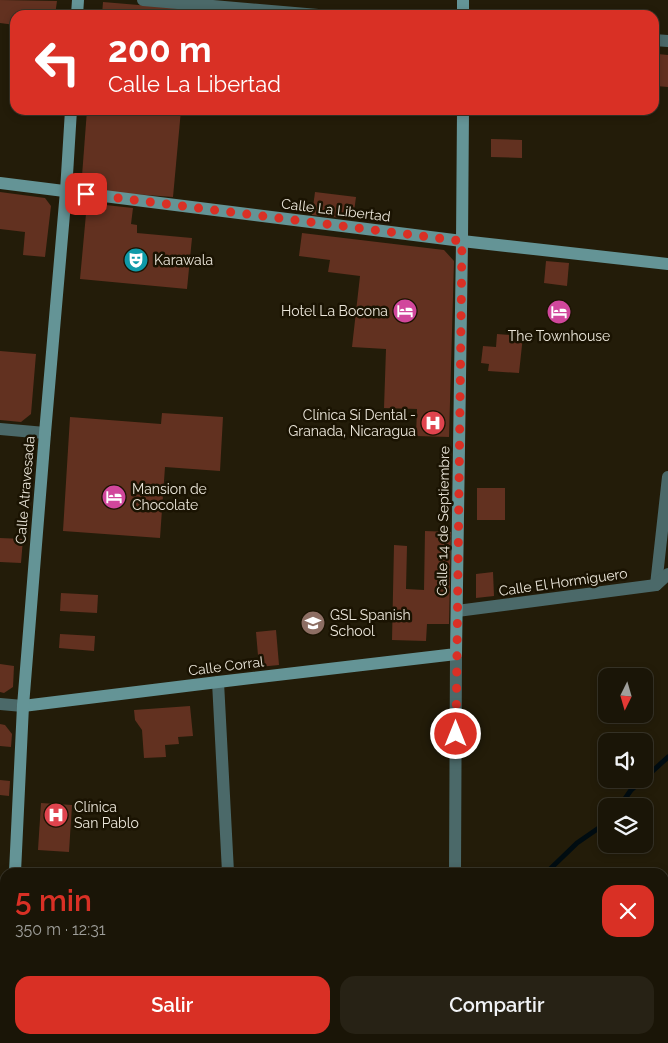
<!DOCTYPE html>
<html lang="es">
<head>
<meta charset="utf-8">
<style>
	body { margin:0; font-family:Raleway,sans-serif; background:#272215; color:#f1f3f6; height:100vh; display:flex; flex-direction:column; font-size:19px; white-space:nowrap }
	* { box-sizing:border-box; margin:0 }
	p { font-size:16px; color:#9f9f9b }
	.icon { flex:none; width:28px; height:28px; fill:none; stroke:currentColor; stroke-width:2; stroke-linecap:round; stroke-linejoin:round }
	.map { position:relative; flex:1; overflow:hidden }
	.panel { position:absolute; left:0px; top:868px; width:669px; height:176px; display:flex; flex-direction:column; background:#1a1507; border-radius:15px 15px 0 0; box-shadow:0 2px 8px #0003,0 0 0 1px #383428 }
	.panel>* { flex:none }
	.hud { position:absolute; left:10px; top:10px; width:649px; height:105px; border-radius:15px; box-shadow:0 2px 8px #0003,0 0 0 1px #383428; background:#d93025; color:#fff; overflow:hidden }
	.needle { width:32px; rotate:185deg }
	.controls { position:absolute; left:598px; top:668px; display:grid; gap:10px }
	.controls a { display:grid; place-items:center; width:55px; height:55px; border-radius:10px; background:#1a1507; box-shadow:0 2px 8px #0003,0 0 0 1px #383428; font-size:25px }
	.pin { position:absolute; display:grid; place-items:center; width:42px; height:42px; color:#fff; margin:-21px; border-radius:10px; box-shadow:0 2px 8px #0006 }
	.me { position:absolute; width:55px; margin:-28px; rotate:0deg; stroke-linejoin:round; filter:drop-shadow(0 0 4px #0008) }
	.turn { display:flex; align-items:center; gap:18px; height:105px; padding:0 15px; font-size:22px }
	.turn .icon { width:65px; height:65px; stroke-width:2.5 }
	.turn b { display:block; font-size:35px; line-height:42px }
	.round { display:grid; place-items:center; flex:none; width:52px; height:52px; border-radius:15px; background:#272215 }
	.headline { display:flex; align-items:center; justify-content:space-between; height:85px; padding:0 15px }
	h1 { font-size:30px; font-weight:600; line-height:38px; color:#d93025 }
	.cta { display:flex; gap:10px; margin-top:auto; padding:10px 15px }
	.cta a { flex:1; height:58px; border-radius:15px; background:#d93025; color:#fff; font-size:20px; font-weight:600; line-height:58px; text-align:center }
	.cta a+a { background:#272215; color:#f1f3f6 }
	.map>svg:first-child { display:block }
</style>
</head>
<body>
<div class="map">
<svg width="668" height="1043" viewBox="0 0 668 1043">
	<rect width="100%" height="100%" fill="#231c09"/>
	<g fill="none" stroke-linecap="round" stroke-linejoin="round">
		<g stroke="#000c11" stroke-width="5">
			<polyline points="644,779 668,757"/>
			<polyline points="620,806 631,790 644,779"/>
			<polyline points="547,872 577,843 606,823"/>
			<polyline points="465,1043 473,1039"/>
		</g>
	</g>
	<g fill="#623120">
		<polygon points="0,0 57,1 55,15 15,15 15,25 0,23"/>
		<polygon points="103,2 198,10 197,15 102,15"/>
		<polygon points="658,54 668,55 668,87 656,86"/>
		<polygon points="87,110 181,110 173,197 93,191 82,176"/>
		<polygon points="491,139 522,140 522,158 491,157"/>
		<polygon points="0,192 45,198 51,206 45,257 23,255 25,232 0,229"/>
		<polygon points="315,192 356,197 353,219 312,215"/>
		<polygon points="87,203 133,208 131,224 137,225 137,233 192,238 187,289 80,279"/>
		<polygon points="302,233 444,250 454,261 449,437 416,436 417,409 384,408 386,349 352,347 360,276 328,272 330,260 299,256"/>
		<polygon points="546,261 569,263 567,286 544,283"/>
		<polygon points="497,334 523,336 519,373 488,371 489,364 481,363 483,346 496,347"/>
		<polygon points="0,351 36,354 31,414 21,422 0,420"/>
		<polygon points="162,413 223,417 220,471 165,467 160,538 63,531 70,417 161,424"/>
		<rect x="477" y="488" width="28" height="32"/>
		<polygon points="425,531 451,532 449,624 427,624 426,641 392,640 394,545 407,546 406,589 424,590"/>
		<polygon points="0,538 23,539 21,563 0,562"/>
		<polygon points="493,572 494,596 476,598 476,574"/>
		<polygon points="61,593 98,595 97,613 60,611"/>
		<polygon points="276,630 279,665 259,667 256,632"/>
		<polygon points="60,634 95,636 94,651 59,648"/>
		<polygon points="0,664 14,666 13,687 4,693 0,692"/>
		<polygon points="190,706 193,736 178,737 179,744 165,745 166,757 144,758 142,730 135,720 134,710"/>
		<polygon points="0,724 5,725 12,734 11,747 0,746"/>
		<polygon points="0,780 10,781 9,796 0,795"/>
		<polygon points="41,803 72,805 69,852 38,850"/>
	</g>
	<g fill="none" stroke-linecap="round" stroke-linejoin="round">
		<g stroke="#4b6969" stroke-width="12">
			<polyline points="143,0 318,15"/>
			<polyline points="654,40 668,41"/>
			<polyline points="0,429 45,433"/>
			<polyline points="656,585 668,477"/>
			<polyline points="457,611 656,585 668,574"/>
			<polyline points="218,682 228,872"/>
			<polyline points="0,704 23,706"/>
			<polyline points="455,872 456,654"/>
			<polyline points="664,915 668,914"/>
			<polyline points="0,1002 5,1002"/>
			<polyline points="561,1043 562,1039"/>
		</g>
		<g stroke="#649496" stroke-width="12">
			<polyline points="77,15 78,0"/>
			<polyline points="463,15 463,0"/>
			<polyline points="0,183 462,241 668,264"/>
			<polyline points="23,706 218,682 456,654 462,241 463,110"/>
			<polyline points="15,872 23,706 45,433 66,191 71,110"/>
			<polyline points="6,1043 6,1039"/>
		</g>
	</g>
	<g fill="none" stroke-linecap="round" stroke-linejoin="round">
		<polyline stroke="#d93025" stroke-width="9" stroke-dasharray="0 16.2" points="86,194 462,241 456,734"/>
	</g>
	<defs>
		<symbol id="theatre-disc" viewBox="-11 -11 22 22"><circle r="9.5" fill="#0f9aa8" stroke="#1a1302"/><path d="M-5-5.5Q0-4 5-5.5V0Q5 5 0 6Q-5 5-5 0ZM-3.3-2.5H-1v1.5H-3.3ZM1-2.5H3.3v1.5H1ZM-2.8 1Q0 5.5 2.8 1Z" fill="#fff"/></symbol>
		<symbol id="hotel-disc" viewBox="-11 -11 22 22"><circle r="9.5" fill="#d1479c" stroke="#1a1302"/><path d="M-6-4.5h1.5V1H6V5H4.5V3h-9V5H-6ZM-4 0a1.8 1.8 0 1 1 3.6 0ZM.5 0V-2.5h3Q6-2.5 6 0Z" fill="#fff"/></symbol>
		<symbol id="hospital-disc" viewBox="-11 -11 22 22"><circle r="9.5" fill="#e0444e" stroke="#1a1302"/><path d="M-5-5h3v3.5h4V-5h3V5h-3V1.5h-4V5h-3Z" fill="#fff"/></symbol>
		<symbol id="school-disc" viewBox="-11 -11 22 22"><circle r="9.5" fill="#8d6e63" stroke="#1a1302"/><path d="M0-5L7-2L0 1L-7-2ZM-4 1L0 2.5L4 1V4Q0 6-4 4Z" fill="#fff"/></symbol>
	</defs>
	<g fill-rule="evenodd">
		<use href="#theatre-disc" x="122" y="246" width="28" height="28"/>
		<use href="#hotel-disc" x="391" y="297" width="28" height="28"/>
		<use href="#hotel-disc" x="545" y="298" width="28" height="28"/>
		<use href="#hospital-disc" x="419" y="409" width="28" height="28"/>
		<use href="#hotel-disc" x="100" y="483" width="28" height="28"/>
		<use href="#school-disc" x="299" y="609" width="28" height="28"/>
		<use href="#hospital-disc" x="42" y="801" width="28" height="28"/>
	</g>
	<g text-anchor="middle" stroke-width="5" stroke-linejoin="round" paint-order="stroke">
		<g font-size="14" fill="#ebe6da" stroke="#1a1302">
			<text transform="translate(336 210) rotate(7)" y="5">Calle La Libertad</text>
			<text transform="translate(25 490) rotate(-85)" y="5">Calle Atravesada</text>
			<text transform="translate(443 521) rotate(-89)" y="5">Calle 14 de Septiembre</text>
			<text transform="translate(563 582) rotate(-8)" y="5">Calle El Hormiguero</text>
			<text transform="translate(226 666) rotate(-7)" y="5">Calle Corral</text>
		</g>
		<g font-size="14" fill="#ebe6da" stroke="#1a1302" text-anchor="start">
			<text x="154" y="265">Karawala</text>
			<text x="388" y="316" text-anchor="end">Hotel La Bocona</text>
			<text x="559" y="341" text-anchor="middle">The Townhouse</text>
			<text x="416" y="420" text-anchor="end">Clínica Sí Dental -<tspan x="416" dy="16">Granada, Nicaragua</tspan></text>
			<text x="132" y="494">Mansion de<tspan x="132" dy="16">Chocolate</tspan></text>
			<text x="330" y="620">GSL Spanish<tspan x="330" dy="16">School</tspan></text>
			<text x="74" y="812">Clínica<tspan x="74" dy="16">San Pablo</tspan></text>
		</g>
	</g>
</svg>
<div class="controls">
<a><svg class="needle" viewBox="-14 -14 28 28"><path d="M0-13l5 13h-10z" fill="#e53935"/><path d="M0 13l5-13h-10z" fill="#9f9f9b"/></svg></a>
<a><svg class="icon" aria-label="sound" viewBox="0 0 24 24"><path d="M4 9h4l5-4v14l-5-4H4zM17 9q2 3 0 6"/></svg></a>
<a><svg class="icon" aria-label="layers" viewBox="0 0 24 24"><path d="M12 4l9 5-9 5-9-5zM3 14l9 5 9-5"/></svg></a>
</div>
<div class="pin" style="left:86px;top:194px;background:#d93025"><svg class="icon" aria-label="arrive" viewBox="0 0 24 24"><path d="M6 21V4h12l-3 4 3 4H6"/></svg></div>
<svg class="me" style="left:456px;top:734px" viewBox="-20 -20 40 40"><circle r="17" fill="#d93025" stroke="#fff" stroke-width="3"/><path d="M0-11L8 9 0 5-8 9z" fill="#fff"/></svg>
<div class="hud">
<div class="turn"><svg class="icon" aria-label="left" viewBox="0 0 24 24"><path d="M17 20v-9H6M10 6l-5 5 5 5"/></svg><div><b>200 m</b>Calle La Libertad</div></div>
</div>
<section class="panel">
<div class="headline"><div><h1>5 min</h1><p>350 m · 12:31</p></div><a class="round" style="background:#d93025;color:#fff"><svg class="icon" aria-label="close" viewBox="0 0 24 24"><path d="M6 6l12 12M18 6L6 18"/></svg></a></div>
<div class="cta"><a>Salir</a><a>Compartir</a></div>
</section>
</div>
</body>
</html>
